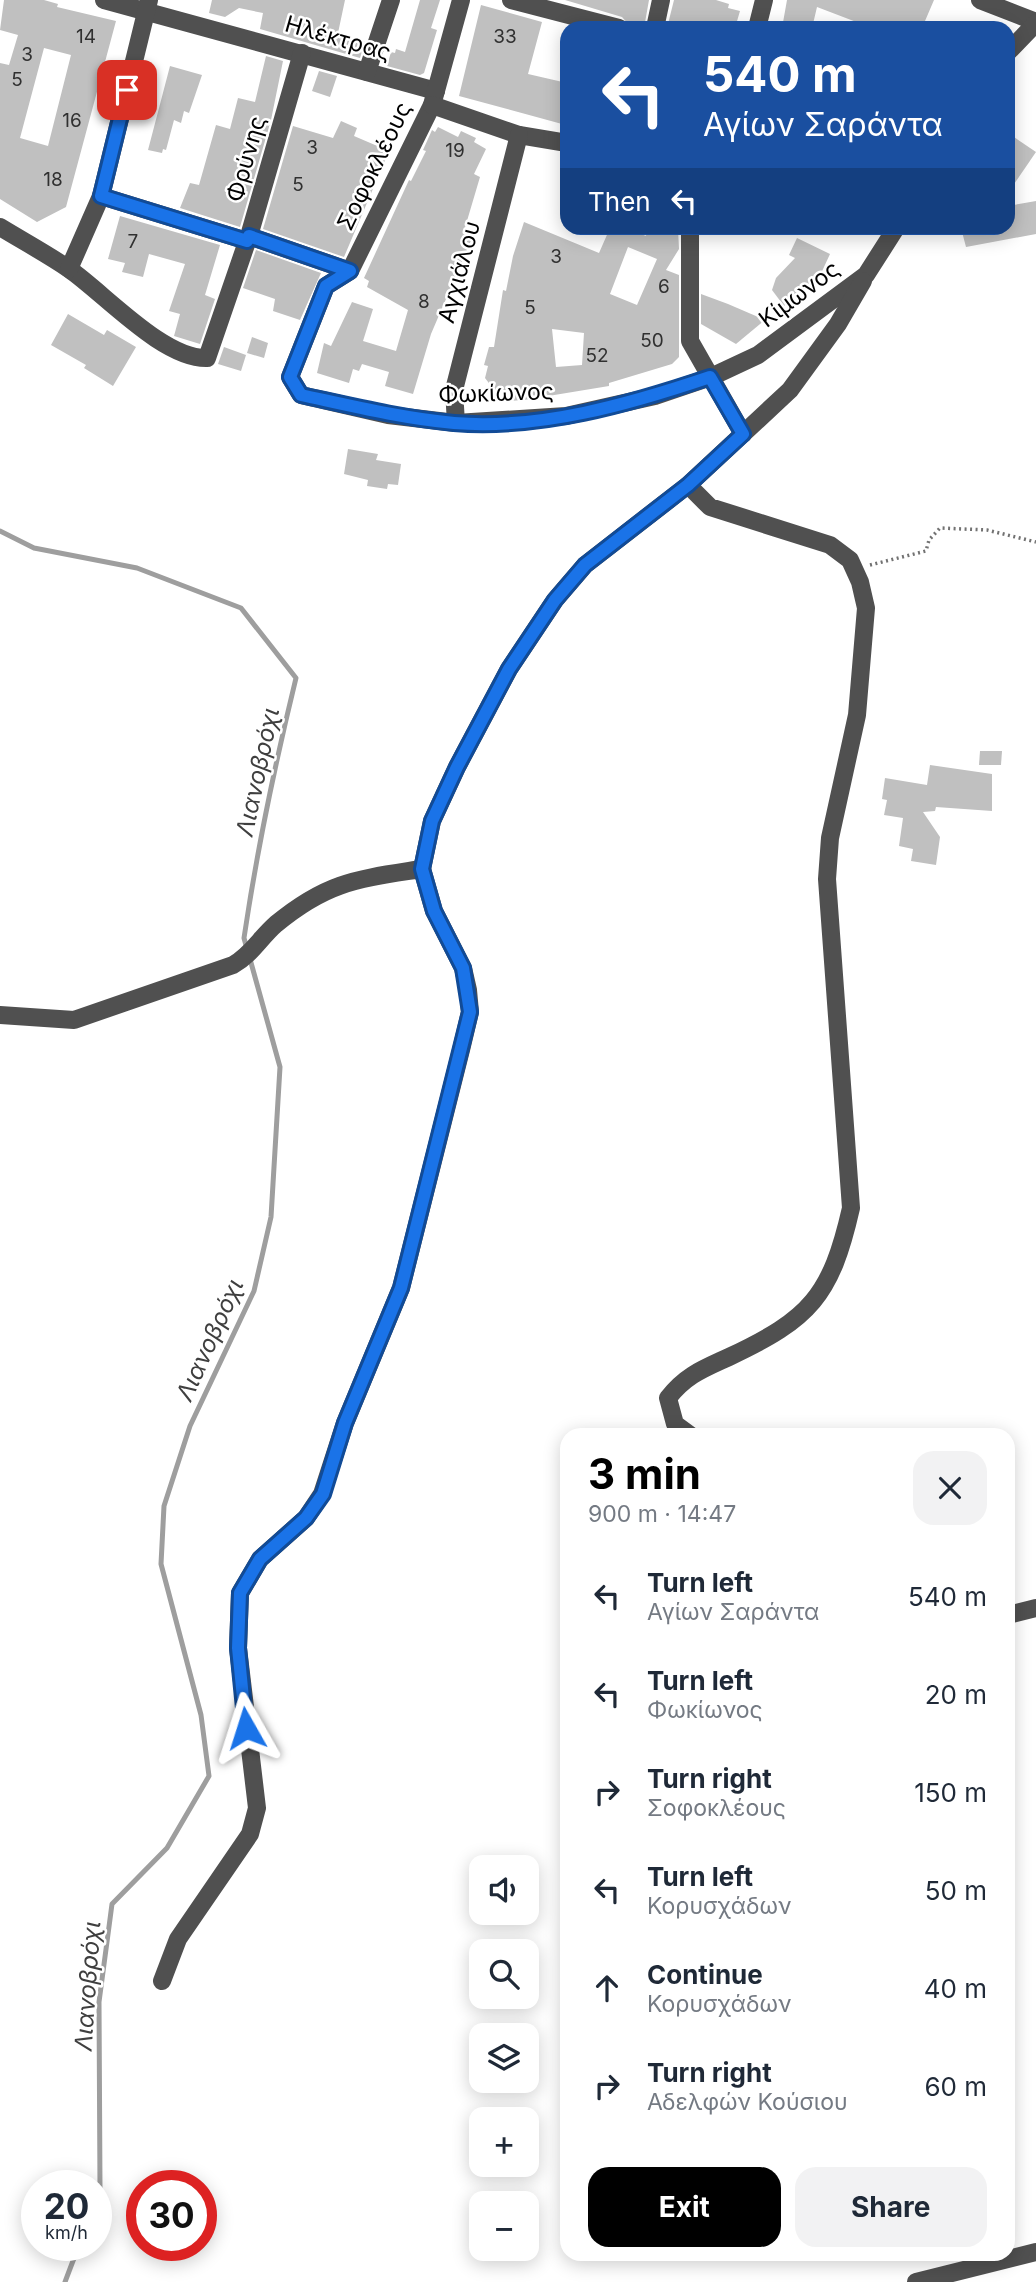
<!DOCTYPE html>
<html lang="en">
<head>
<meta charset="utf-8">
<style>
	body { margin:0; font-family:Inter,sans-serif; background:#f2f2f3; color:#1f2937; height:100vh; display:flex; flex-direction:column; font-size:26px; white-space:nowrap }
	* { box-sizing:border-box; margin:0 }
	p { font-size:23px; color:#747a83 }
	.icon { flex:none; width:38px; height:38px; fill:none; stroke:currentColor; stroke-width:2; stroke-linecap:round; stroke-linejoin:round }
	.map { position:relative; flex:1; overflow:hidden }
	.sheet { position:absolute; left:560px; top:1428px; width:455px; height:833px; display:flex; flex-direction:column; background:#fff; border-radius:21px; box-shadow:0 4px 18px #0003 }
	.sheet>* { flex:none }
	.guide { position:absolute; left:560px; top:21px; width:455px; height:214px; border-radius:21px; box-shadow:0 4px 18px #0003; background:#1a4fa0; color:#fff; overflow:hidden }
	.buttons { position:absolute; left:469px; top:1855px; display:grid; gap:14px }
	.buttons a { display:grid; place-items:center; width:70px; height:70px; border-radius:14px; background:#fff; box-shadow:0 4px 18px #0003; font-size:35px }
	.speed { position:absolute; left:21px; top:2170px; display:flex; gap:14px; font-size:35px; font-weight:700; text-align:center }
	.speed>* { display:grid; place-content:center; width:91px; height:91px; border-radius:50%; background:#fff; box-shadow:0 4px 18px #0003; line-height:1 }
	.speed small { font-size:18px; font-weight:400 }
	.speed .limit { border:10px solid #d22; background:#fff; color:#111 }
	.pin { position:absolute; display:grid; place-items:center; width:60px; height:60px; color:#fff; margin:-30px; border-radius:14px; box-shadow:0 4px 10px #0006 }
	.me { position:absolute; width:77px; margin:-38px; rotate:354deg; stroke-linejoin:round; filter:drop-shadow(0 0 5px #0008) }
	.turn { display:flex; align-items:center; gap:24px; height:147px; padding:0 28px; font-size:32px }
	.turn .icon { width:91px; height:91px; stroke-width:2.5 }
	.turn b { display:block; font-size:49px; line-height:60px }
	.then { display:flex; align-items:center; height:66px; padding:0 28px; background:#0003; gap:14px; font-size:26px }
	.round { display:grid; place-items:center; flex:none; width:74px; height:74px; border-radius:21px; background:#f2f2f3 }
	.summary { display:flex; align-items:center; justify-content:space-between; height:119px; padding:0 28px }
	h1 { font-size:42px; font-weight:700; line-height:52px; color:#000 }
	.cta { display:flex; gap:14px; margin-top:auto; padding:14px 28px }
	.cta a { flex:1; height:80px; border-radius:21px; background:#000; color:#fff; font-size:28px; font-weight:700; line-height:80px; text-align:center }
	.cta a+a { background:#f2f2f3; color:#1f2937 }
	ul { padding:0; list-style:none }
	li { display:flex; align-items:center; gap:21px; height:98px; padding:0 28px }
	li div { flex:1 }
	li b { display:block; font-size:26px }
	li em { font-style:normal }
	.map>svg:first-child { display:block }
</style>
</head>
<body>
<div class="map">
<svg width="1036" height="2282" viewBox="0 0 1036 2282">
	<rect width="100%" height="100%" fill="#fff"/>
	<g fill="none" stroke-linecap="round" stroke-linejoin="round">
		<g stroke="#9e9e9e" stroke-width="5">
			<path d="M0 531 34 548 137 568 241 608 296 678C275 764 257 850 244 938L247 949"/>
			<polyline points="96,2198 100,2188 99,2002 112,1904 167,1848 209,1776 201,1715 161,1564 164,1506 190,1426 254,1291 271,1217 280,1067 250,959"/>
			<polyline points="65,2282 79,2245"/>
		</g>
	</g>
	<g fill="#c0c0c0" fill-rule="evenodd">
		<path d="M4 0H44L58 4 57 7 116 21 66 207 37 222 0 199V63L9 65 18 35 0 30ZM44 48 71 55 48 146 20 138Z"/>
		<polygon points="212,0 345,0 338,33 365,42 360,58 260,29 263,13 239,8 225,17 209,13"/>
		<polygon points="420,0 440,0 431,28 437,30 424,73 420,75 387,66 391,52 395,53 396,49 405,52"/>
		<polygon points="565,0 649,0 644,28 630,26 622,17"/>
		<polygon points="674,0 716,0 729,4 728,8 740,11 735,28 667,28"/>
		<polygon points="787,0 934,0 922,28 872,28 817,7 813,24 810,24 809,28 782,28"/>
		<polygon points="481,5 542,22 528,74 567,83 562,124 459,96"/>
		<polygon points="266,56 283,61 271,120 240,227 180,208 190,183 199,185 216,125 230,129 238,98 255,102"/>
		<polygon points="170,66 202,75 189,113 184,111 181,123 174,120 166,150 163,149 162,153 148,150"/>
		<polygon points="319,71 337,76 330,97 312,91"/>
		<polygon points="341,121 357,128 354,136 389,151 344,257 263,229 293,126 333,138"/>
		<polygon points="438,127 458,137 461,131 476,138 474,142 486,149 474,174 480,177 464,231 473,236 431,334 413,394 385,386 389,372 362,364 359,371 353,369 349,383 317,373 324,343 331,346 352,302 373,309 363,341 396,351 408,310 367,287 369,281 364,278 409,180 411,181 426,151 423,150 432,130 435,132"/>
		<polygon points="1008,133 1036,152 1008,193"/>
		<polygon points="1036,201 1036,234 966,247 961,228 1008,228 1008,206"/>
		<polygon points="120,216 220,245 205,295 215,299 200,344 174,336 180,314 169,311 185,264 149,254 143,277 122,272 125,263 108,259"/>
		<path d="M524 222 599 253 610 228H625L646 236 647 230 653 231V228H678L679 249 666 270 679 275V357L672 364 609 383V386L524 400 507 401 506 394 498 395 485 378 488 366 484 365 489 347H494L503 290 506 291 513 256ZM628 247 657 259 637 305 610 294ZM552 329 584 333 582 365 556 367Z"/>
		<polygon points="797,238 830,254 818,280 784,306 772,290 776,278 795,258 789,255"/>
		<polygon points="256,250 321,273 300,320 273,311 275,299 243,288"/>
		<polygon points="701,294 728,304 765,320 736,344 701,324"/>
		<polygon points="68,314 104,335 107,330 136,347 113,386 84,368 86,365 51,345"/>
		<polygon points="252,337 268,343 264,358 247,353"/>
		<polygon points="224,347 246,355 241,371 218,364"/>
		<polygon points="348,449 378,454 376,460 401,464 398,485 388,484 387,489 367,486 368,480 344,474"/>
		<polygon points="980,751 1002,751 1001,765 979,765"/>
		<polygon points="930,765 992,774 992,811 936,807 935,811 923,812 940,837 936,865 911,861 913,849 899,846 903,818 884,815 887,800 882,799 885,778 927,785"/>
	</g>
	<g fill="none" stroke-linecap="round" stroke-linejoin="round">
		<polyline stroke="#727272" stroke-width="3.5" stroke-dasharray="2 3.5" stroke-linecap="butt" points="870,565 926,551 929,540 940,528 987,530 1036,542"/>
		<g stroke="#505050" stroke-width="18">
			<polyline points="104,0 436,91"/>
			<polyline points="461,0 432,105 350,271 326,286 290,377 301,395 388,415 456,423 566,416 655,396 711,377 758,355 866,275 896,228"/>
			<polyline points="511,0 619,28"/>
			<polyline points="980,0 1036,22"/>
			<polyline points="655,28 661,0"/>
			<polyline points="757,28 764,0"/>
			<polyline points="1008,52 1036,23"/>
			<polyline points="367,72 391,0"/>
			<polyline points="432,105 519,135 567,143"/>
			<polyline points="101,196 247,241"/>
			<path d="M0 227C23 241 47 254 69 269 105 294 163 359 207 358L249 236 302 53"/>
			<polyline points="690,228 690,341 743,434"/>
			<polyline points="249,236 350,271"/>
			<polyline points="69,269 101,196 149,0"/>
			<polyline points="456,423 454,390 519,135"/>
			<path d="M688 485 710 507 830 545 850 560 860 582 866 608 857 715 830 838 827 879 851 1208C831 1296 810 1319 729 1357 703 1369 686 1375 668 1398L675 1424 690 1435"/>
			<polyline points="422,869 432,821 457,767 509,669 555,600 585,565 688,485 790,390 838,324 863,281"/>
			<path d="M0 1015 74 1020 233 965C252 954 260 938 276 924 328 881 358 879 422 869L434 911 463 968 468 990 470 1012 461 1050 401 1288 345 1423 322 1494 306 1518 260 1559 240 1593 238 1648 257 1808 250 1834 178 1939 162 1981"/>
			<polyline points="1008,1615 1036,1608"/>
			<polyline points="916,2282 1036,2252"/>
		</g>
	</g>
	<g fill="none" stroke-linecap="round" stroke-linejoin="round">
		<defs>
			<path id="route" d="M127 90 101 196 247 241 249 236 350 271 326 286 290 377 301 395C352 406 401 418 454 423 540 430 630 404 710 377L743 434 688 485 585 565 555 600 509 669 457 767 432 821 422 869 434 911 463 968 470 1012 401 1288 345 1423 323 1494 306 1518 260 1559 240 1593 238 1648 246 1728"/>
		</defs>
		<use href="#route" stroke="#114b97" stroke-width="18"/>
		<use href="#route" stroke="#1a73e8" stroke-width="12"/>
	</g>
	<g text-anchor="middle" stroke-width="5" stroke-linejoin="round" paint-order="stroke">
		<g font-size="19" fill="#303030">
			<text x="86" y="43">14</text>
			<text x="505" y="43">33</text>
			<text x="27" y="61">3</text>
			<text x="17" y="86">5</text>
			<text x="72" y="127">16</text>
			<text x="312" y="154">3</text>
			<text x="455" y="157">19</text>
			<text x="53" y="186">18</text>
			<text x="298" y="191">5</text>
			<text x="133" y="248">7</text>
			<text x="556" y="263">3</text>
			<text x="664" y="293">6</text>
			<text x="424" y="308">8</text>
			<text x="530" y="314">5</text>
			<text x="652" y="347">50</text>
			<text x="597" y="362">52</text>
		</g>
		<g font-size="23" fill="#000" stroke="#fff">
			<text transform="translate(338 38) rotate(16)" y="8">Ηλέκτρας</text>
			<text transform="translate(246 159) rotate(-74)" y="8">Φρύνης</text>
			<text transform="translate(374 166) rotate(-64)" y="8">Σοφοκλέους</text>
			<text transform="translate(459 272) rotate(-75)" y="8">Αγχιάλου</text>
			<text transform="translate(799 294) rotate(-37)" y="8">Κίμωνος</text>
			<text transform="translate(496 393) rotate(-2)" y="8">Φωκίωνος</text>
		</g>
		<g font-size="24" font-style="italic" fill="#3f3f3f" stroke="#fff">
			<text transform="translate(258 772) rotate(-78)" y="8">Λιανοβρόχι</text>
			<text transform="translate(210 1340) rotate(-66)" y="8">Λιανοβρόχι</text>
			<text transform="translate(88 1986) rotate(-86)" y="8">Λιανοβρόχι</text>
		</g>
	</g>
</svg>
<div class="buttons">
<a><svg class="icon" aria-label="sound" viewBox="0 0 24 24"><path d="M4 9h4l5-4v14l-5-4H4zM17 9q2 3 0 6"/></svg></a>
<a><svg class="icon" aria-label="search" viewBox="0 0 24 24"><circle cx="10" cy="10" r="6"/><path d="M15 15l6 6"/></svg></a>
<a><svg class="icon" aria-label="layers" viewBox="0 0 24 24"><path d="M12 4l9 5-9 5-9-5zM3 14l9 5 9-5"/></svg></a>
<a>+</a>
<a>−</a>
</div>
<div class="speed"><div>20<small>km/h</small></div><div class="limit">30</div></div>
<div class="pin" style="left:127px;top:90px;background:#d93025"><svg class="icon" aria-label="arrive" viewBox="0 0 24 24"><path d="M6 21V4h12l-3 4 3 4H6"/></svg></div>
<svg class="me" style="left:246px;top:1728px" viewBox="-20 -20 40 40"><path d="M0-17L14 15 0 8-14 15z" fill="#1a73e8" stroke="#fff" stroke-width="4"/></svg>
<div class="guide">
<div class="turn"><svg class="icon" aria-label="left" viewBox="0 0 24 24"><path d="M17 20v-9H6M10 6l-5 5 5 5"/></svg><div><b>540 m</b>Αγίων Σαράντα</div></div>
<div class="then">Then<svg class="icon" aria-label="left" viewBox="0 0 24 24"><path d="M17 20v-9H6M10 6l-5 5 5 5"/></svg></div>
</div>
<section class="sheet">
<div class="summary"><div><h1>3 min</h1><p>900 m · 14:47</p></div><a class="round"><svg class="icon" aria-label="close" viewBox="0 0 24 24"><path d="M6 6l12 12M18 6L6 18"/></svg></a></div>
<ul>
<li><svg class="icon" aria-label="left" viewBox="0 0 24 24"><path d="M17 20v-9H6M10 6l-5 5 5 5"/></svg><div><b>Turn left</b><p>Αγίων Σαράντα</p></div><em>540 m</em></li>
<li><svg class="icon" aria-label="left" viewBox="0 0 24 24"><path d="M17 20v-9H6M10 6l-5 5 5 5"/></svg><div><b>Turn left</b><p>Φωκίωνος</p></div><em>20 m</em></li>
<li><svg class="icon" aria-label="right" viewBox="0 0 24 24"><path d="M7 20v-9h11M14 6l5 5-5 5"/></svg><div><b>Turn right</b><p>Σοφοκλέους</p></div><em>150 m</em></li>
<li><svg class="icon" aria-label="left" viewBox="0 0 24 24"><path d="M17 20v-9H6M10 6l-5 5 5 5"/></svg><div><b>Turn left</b><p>Κορυσχάδων</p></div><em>50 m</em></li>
<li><svg class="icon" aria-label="ahead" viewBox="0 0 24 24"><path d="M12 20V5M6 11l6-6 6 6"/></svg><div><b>Continue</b><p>Κορυσχάδων</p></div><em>40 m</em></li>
<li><svg class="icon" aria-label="right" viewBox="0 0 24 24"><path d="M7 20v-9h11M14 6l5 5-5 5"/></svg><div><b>Turn right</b><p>Αδελφών Κούσιου</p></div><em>60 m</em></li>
</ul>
<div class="cta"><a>Exit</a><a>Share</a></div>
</section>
</div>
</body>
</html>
